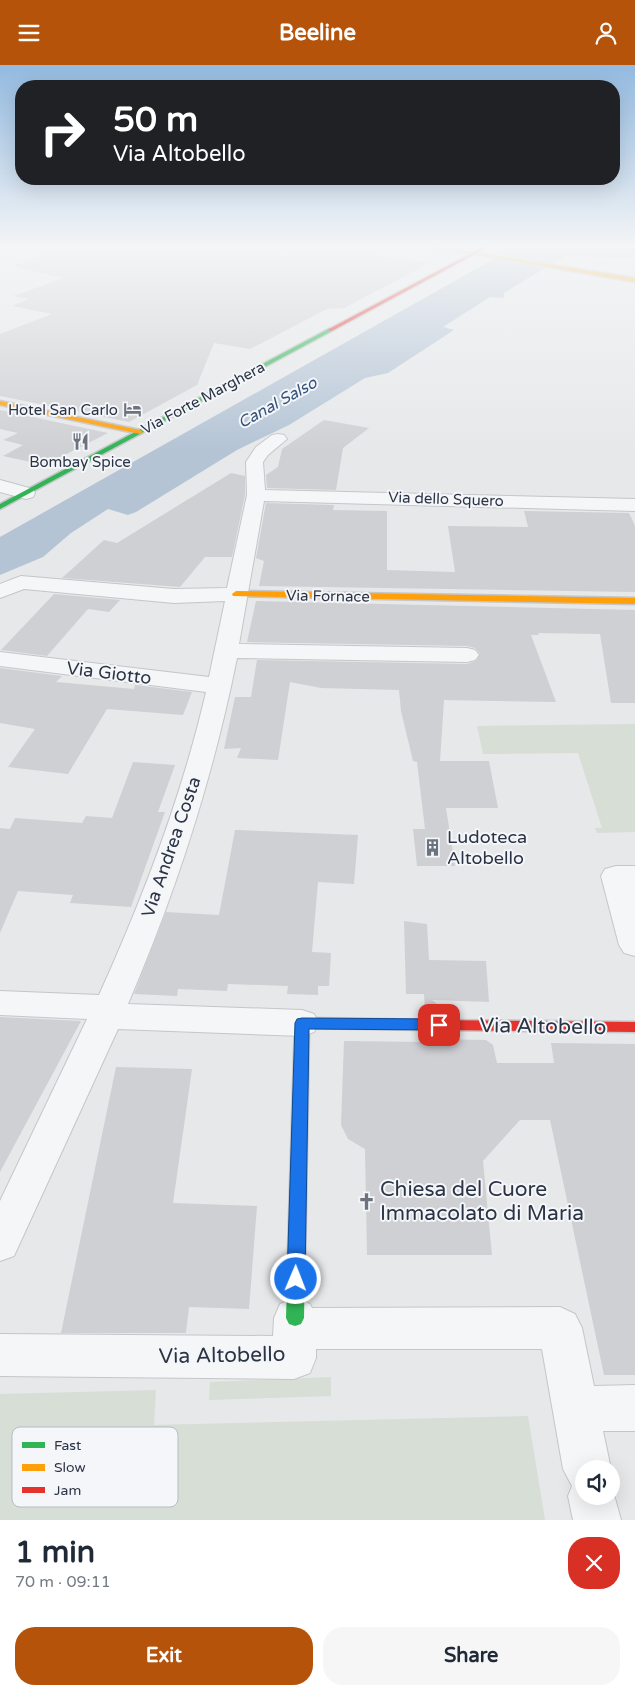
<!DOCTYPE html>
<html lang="en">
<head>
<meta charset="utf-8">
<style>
	body { margin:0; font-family:"Varela Round",sans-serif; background:#f6f6f7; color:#1f2937; height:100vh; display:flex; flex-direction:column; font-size:19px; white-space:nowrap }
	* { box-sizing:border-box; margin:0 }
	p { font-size:16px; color:#747a83 }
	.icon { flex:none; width:28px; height:28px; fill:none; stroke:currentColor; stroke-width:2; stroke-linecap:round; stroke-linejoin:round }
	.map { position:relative; height:1455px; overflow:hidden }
	.details { display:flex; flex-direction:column; background:#fff; flex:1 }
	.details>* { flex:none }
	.banner { position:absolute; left:15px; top:15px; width:605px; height:105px; border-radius:20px; box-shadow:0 5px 20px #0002; background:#202124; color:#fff; overflow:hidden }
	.fabs { position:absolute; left:575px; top:1395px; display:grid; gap:10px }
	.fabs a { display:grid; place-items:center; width:45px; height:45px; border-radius:50%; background:#fff; box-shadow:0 5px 20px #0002; font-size:25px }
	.pin { position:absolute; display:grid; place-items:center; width:42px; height:42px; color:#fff; margin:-21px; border-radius:10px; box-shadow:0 2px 8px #0006 }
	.me { position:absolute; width:55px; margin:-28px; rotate:1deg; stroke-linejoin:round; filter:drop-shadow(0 0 4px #0008) }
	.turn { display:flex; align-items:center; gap:18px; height:105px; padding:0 15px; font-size:22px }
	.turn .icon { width:65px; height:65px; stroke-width:2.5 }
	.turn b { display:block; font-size:35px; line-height:42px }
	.round { display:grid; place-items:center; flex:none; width:52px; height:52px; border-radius:20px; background:#f6f6f7 }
	.head { display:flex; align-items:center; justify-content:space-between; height:85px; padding:0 15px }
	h1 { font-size:30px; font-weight:800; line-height:38px }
	.primary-button { display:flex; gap:10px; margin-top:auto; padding:10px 15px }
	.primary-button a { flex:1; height:58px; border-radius:20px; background:#b45309; color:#fff; font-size:20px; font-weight:800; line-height:58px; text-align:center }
	.primary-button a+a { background:#f6f6f7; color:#1f2937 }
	header { display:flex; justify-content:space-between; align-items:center; height:65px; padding:0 15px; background:#b45309; color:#fff; font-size:22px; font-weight:800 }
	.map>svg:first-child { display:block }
</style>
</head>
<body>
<header><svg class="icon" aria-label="menu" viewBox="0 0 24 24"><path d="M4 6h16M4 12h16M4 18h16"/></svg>Beeline<svg class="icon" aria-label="person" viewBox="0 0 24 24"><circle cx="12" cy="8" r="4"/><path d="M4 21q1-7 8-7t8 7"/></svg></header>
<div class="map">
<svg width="635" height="1455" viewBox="0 0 635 1455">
	<rect width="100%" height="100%" fill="#e6e8ea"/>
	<g fill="#d6ded6">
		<polygon points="635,659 635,767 597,768 595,763 602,763 578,688 483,689 477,661"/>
		<polygon points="331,1312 331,1331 209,1335 210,1317"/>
		<polygon points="156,1325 154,1360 528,1351 545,1455 0,1455 0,1329"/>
	</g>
	<polygon fill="#b4c4d5" points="515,182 635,182 635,193 565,191 504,228 504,233 490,232 443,262 454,265 388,308 365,313 289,360 237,385 136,447 128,450 108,444 71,468 43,492 0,510 0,472"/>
	<g fill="#ced0d3">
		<polygon points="68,182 217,182 286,191 306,182 312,182 430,198 344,243 327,244 250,284 214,278 197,320 129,357 0,331 0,269 52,249 12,241 29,234 13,231 64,213 12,201"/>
		<polygon points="0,345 108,368 45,400 3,391 23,380 3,375 18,368 0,364"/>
		<polygon points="324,355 369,363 343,383 336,425 267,423 266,410 278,402 282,384"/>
		<polygon points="231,408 245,411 245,430 232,492 205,492 180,522 62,513 104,475 117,478"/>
		<polygon points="266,438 334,440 333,445 387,446 387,505 455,507 448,461 528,462 524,446 629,448 635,461 635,527 259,521 264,496 256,493"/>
		<polygon points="54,529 120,535 109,547 88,544 47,591 1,585"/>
		<polygon points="256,536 635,545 635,638 611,638 600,569 538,568 539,570 531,570 556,637 444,635 440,696 489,696 498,743 446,743 455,801 417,801 413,764 425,764 417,697 413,696 401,646 399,625 321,623 290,617 278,695 237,693 241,683 224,684 235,632 251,632 257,595 467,599 476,596 480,589 475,583 467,581 247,577"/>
		<polygon points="0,603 62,611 56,617 134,624 135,620 192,627 183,650 107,644 68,709 8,702 35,664 0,658"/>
		<polygon points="133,697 175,700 158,747 165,747 131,842 70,838 73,830 18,826 0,868 0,763 10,764 15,753 82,758 86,751 112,753"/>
		<polygon points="235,765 358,770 354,819 318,817 312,887 331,888 329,921 318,921 318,930 287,929 288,921 228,919 227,926 178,924 177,931 134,929 166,847 219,850"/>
		<polygon points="404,856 427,859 429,895 486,896 489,937 432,935 445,945 425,945 424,929 406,929"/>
		<polygon points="0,952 81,956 0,1107"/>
		<polygon points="428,974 486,975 493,980 497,998 554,998 551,978 635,979 635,1310 604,1310 550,1055 520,1055 483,1096 492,1190 367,1190 365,1084 348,1074 341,1060 344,976 429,977"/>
		<polygon points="116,1002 192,1004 173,1138 257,1141 249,1244 189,1242 186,1268 61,1268"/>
	</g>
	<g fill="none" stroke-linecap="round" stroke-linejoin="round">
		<defs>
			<g id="street">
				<path d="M278 369 284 370 287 374 268 390 263 397 265 425 635 434V446L264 436 239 579 467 583 475 585 479 590 475 595 467 597 237 593C213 713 176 827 128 939L302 945 314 949 319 958 314 967 302 971 118 964 14 1191 0 1196V1136L87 954 0 950V926L99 930C143 833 182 731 206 627L0 601V587L209 612 225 536 174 538 24 524 0 533V519L21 511 174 524 227 523 247 430 246 397 256 382 272 370Z"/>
				<polygon points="0,415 33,424 35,428 33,432 26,434 0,427"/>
				<polygon points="616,801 635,801 635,891 624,888 619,880 601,811 605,804"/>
				<polygon points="295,1233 310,1239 312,1243 560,1242 575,1249 582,1263 594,1321 635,1320 635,1366 603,1366 611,1404 584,1404 584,1431 611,1431 611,1419 621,1455 573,1455 568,1431 572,1421 563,1404 542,1284 316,1284 316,1293 310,1308 294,1314 0,1311 0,1269 273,1271 274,1253 280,1239"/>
			</g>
			<g id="fast">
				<polygon points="330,263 332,266 0,444 0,439"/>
				<polygon points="302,953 434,955 439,956 441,960 439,964 434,965 309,963 304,1253 301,1259 295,1261 289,1259 286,1253 295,958 297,954"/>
			</g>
			<g id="slow">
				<polygon points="430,182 440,182 635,213 635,217"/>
				<polygon points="0,336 140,365 143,367 140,369 0,340"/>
				<polygon points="236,526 635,533 635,539 233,531 232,529"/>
			</g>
			<g id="jam">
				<polygon points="483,182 488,182 332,266 327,265"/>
				<polygon points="434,955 635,957 635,967 434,965 429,964 427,960 429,956"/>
			</g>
		</defs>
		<use href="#street" stroke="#c4c6c8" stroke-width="2"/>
		<use href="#fast" stroke="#c4c6c8" stroke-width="3"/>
		<use href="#slow" stroke="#c4c6c8" stroke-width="3"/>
		<use href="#jam" stroke="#c4c6c8" stroke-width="3"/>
		<use href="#street" fill="#f5f6f7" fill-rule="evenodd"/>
		<use href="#fast" fill="#30b455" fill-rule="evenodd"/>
		<use href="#slow" fill="#ff9f0a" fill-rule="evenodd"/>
		<use href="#jam" fill="#e5322d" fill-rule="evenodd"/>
	</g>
	<linearGradient id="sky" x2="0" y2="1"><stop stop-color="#93bae0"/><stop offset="0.47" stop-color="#f4f5f6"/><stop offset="1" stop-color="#f4f5f6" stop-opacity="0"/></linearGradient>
	<rect width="635" height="386" fill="url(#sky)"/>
	<polygon fill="#1a73e8" stroke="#114b97" points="302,953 439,954 444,956 446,960 444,964 439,965 309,964 305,1214 302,1219 296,1222 290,1219 287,1214 295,958 297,954"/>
	<defs>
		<symbol id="hotel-bare" viewBox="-9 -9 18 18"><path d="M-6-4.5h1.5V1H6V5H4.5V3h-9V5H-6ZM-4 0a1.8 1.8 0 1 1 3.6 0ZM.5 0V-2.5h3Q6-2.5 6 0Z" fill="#6c737f" stroke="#f4f6f9" stroke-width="2.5" paint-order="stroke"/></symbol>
		<symbol id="restaurant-bare" viewBox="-9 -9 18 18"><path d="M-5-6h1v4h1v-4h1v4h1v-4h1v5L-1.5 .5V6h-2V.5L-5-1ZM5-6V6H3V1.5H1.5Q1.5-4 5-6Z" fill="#6c737f" stroke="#f4f6f9" stroke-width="2.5" paint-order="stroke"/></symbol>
		<symbol id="building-bare" viewBox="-9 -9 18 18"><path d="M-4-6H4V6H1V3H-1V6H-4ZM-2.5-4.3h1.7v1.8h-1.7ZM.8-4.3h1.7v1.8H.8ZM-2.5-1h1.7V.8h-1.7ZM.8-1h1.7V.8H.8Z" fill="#6c737f" stroke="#f4f6f9" stroke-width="2.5" paint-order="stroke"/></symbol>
		<symbol id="church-bare" viewBox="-9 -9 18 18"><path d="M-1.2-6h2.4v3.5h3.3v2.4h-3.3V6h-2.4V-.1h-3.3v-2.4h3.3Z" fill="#6c737f" stroke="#f4f6f9" stroke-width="2.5" paint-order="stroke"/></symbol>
	</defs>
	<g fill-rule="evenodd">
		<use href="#hotel-bare" x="120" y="332" width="25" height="25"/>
		<use href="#restaurant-bare" x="68" y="364" width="25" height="25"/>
		<use href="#building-bare" x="420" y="770" width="25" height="25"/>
		<use href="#church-bare" x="354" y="1124" width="25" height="25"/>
	</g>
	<g text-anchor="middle" stroke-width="4" stroke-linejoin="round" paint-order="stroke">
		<g font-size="15" fill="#2b3445" stroke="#f4f6f9">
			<text transform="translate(203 333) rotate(-28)" y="5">Via Forte Marghera</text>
			<text transform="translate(446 434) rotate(2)" y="5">Via dello Squero</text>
			<text transform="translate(328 531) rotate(1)" y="5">Via Fornace</text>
		</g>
		<g font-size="15" fill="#2b3445" stroke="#f4f6f9" text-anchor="end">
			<text x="118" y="350">Hotel San Carlo</text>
			<text x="80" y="402" text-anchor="middle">Bombay Spice</text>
		</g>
		<g font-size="16" font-style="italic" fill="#34527a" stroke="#f4f6f9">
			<text transform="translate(277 337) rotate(-29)" y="6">Canal Salso</text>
		</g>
		<g font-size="18" fill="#2b3445" stroke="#f4f6f9">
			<text transform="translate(109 608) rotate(7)" y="6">Via Giotto</text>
			<text transform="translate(171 782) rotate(-71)" y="6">Via Andrea Costa</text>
		</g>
		<g font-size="18" fill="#2b3445" stroke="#f4f6f9" text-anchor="start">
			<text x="447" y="778">Ludoteca<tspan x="447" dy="21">Altobello</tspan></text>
		</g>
		<g font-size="21" fill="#2b3445" stroke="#f4f6f9">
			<text transform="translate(543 961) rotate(1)" y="7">Via Altobello</text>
			<text transform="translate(222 1290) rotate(-1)" y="7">Via Altobello</text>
		</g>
		<g font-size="21" fill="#2b3445" stroke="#f4f6f9" text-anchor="start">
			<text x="380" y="1131">Chiesa del Cuore<tspan x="380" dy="24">Immacolato di Maria</tspan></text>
		</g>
	</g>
	<rect x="12" y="1362" width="166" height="80" rx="8" fill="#f4f6f9" stroke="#b8bcc3" stroke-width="1"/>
	<rect x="22" y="1377" width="23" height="6" fill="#30b455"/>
	<rect x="22" y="1399" width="23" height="7" fill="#ff9f0a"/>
	<rect x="22" y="1422" width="23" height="6" fill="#e5322d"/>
	<g font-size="14" fill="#2b3445">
		<text x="54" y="1385">Fast</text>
		<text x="54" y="1407">Slow</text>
		<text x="54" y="1430">Jam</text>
	</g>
</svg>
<div class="fabs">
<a><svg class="icon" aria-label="sound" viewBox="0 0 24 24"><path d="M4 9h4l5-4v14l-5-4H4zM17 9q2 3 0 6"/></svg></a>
</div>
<div class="pin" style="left:439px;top:960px;background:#d93025"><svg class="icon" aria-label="arrive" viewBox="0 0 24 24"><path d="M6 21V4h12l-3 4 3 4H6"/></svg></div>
<svg class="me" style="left:296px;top:1214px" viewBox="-20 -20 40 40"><circle r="17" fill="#1a73e8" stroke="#fff" stroke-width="3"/><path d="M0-11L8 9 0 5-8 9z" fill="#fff"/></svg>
<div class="banner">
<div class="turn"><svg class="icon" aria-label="right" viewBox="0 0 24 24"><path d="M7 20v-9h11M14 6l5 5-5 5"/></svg><div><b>50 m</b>Via Altobello</div></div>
</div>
</div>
<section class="details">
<div class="head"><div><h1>1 min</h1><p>70 m · 09:11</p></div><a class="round" style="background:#d93025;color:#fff"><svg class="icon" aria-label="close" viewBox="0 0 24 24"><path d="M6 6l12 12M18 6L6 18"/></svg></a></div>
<div class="primary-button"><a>Exit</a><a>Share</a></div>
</section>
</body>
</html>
